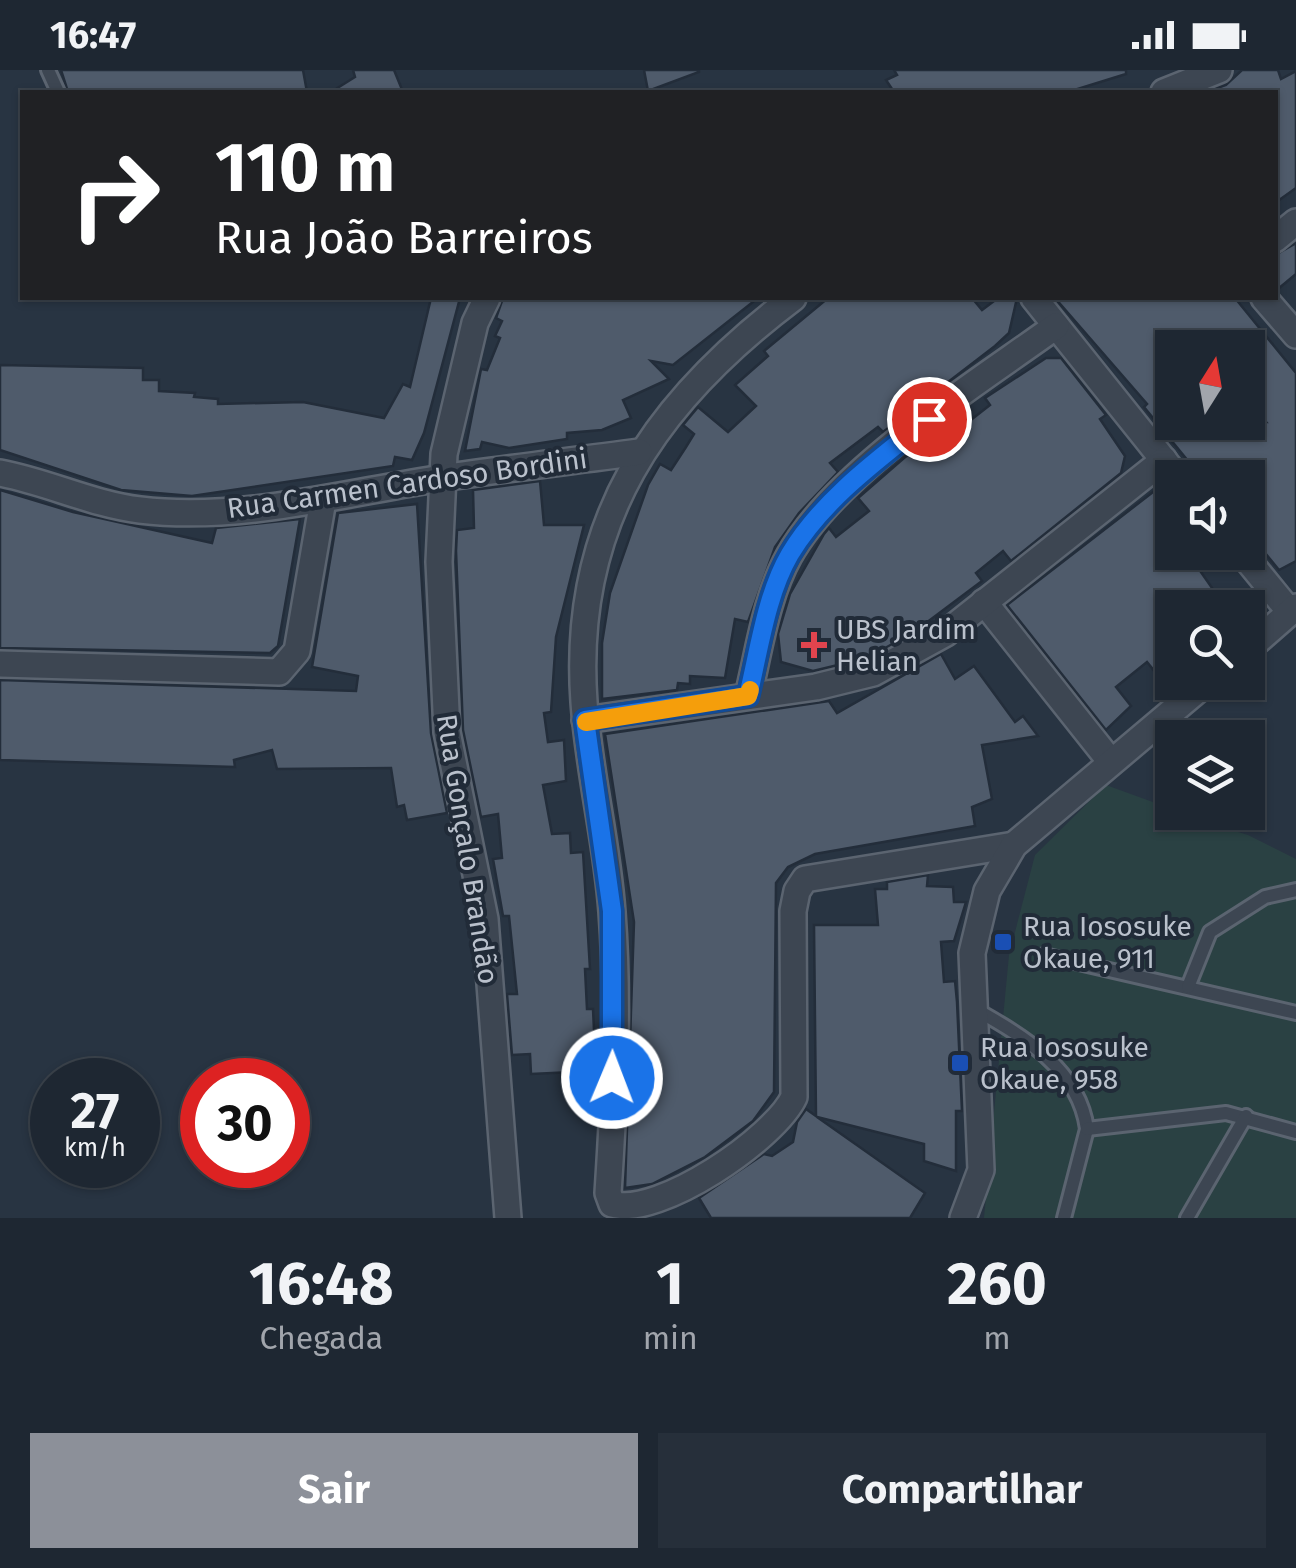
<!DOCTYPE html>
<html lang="pt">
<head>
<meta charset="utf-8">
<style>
	body { margin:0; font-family:"Fira Sans",sans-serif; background:#262f3a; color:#f1f3f6; height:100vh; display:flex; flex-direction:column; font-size:38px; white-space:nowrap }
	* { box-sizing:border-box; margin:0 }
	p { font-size:32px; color:#a1a5ac }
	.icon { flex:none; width:55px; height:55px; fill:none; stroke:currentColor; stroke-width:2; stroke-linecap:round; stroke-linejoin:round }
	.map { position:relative; height:1148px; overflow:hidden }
	.side { display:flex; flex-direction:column; background:#1e2732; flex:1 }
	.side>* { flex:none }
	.top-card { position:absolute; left:20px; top:20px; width:1258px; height:210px; border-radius:0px; box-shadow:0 2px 8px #0004,0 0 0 2px #3c444d; background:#202124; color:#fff; overflow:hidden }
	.needle { width:65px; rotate:11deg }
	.buttons { position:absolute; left:1155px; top:260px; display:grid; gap:20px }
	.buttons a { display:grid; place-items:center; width:110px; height:110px; border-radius:0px; background:#1e2732; box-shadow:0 2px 8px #0004,0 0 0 2px #3c444d; font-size:50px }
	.speed { position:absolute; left:30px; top:988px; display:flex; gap:20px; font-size:50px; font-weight:700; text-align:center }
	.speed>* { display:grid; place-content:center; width:130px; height:130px; border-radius:50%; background:#1e2732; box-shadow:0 2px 8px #0004,0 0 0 2px #3c444d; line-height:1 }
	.speed small { font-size:25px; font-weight:400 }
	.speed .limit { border:15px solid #d22; background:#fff; color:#111 }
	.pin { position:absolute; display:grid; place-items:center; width:85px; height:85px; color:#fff; margin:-42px; border:5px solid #fff; border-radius:50%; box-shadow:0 2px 10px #0007 }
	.me { position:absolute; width:110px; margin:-55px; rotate:1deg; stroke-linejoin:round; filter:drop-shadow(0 0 8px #0008) }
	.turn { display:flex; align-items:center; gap:35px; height:210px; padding:0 30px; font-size:45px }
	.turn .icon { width:130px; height:130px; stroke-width:2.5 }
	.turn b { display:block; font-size:70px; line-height:85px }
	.eta { display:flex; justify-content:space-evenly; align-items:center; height:170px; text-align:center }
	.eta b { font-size:60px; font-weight:700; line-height:70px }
	.cta { display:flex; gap:20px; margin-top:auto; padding:20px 30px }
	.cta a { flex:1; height:115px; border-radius:0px; background:#8c9099; color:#fff; font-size:40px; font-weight:700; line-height:115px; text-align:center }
	.cta a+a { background:#262f3a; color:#f1f3f6 }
	.status { display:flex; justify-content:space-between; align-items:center; height:70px; padding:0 50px; background:#1e2732; direction:ltr }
	.status svg { height:28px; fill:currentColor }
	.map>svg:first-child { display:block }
</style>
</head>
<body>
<div class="status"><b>16:47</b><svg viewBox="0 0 49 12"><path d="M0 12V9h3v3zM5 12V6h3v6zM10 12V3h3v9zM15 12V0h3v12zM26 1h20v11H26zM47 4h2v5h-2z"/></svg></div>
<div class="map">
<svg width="1296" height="1148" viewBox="0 0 1296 1148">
	<rect width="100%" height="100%" fill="#283442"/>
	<polygon fill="#2a4143" points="1106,715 1172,739 1172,742 1248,765 1296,789 1296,1148 984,1148 1009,885 1035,785"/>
	<g fill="#4f5b6b" stroke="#232d3a" stroke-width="2.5" fill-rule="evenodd">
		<polygon points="61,0 303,0 307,22 68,22"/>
		<polygon points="353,0 394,0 403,22 331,22 355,7"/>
		<polygon points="644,0 699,0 699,2 648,21"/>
		<polygon points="894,0 1126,0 1126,4 1068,22 894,22 886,10 897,5"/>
		<polygon points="1242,0 1278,0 1281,9 1296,1 1296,118 1275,133 1275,22 1206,22 1226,15"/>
		<polygon points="1296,173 1296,204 1278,219 1275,185"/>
		<polygon points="431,228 460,228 424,363 412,390 395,387 393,396 192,426 121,420 0,380 0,295 143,298 143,310 159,310 159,321 195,323 194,327 218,329 218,334 303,332 384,348 403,314 410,317"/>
		<polygon points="503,228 758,228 673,295 651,291 669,309 623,330 631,348 602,360 567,363 567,369 509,378 482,372 480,379 465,381 481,299 487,300 500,268 495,266 502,251 496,248"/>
		<polygon points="828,228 972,228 982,240 998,228 1017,228 1009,263 995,276 883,362 878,357 830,393 838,402 799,443 775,477 748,552 735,549 725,608 690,606 690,614 678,613 677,620 602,629 602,573 610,523 648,415 660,394 671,400 686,377 694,364 683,355 698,337 728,362 756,336 735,315 768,286 764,281"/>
		<path d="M1055 228H1235L1296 303V491L1279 500 1248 462V408H1202L1144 337 1147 334ZM1172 278H1248V332L1266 352H1172Z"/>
		<polygon points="1046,288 1061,288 1106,345 1100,349 1125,386 1121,403 1011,491 1003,481 976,503 982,511 914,562 867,588 813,601 781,592 778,564 790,524 824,464 829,458 836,467 869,441 858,428 904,388 952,352 958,360 990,335 985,328"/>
		<polygon points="540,411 544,455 584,455 556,567 551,642 544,643 548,672 564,670 566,711 543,715 552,764 570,763 571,783 583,782 590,899 585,899 587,939 593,939 594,960 591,981 573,982 573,1002 531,1004 530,984 512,985 507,924 517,924 509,846 503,846 493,789 502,788 498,744 481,747 463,660 456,481 457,460 474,458 473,420"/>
		<polygon points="0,420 73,442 212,473 216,458 300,449 278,576 270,583 0,578"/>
		<polygon points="1153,422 1172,426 1172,482 1187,482 1226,538 1172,538 1172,595 1160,608 1147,592 1116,617 1131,636 1106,660 1007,535"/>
		<polygon points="417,434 431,663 447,743 407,750 404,735 397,737 391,698 277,699 272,680 234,690 235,697 0,690 0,610 356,621 358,606 312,597 338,443"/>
		<polygon points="941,584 955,609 974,596 1015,652 1023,646 1038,666 982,675 992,729 972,737 975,756 815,784 788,797 776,813 774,1022 753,1051 705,1087 652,1114 625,1118 634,852 605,664 829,631 837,643"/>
		<polygon points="928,805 927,816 953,817 954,832 966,832 954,871 941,872 944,912 955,911 957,932 962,1041 956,1041 956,1101 924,1091 924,1074 817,1047 925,1123 910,1148 711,1148 699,1128 764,1084 772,1086 793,1072 797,1052 806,1039 816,1046 814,855 878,855 875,819 887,819 887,812"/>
	</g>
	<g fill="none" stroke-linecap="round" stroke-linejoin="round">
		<defs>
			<g id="lane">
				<polyline points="48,0 58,22"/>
				<polyline points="1044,885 1296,943"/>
				<polyline points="1188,917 1210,862 1265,827 1296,820"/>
				<path d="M975 939C1023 966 1079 999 1087 1059L1064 1148"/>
				<polyline points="1087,1059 1226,1043 1296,1062"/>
				<polyline points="1187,1148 1246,1046"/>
			</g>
			<g id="street">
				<polyline points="1164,22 1219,0"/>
				<polyline points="1275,169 1296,152"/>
				<polyline points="487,228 475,253 444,384 439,492 447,662 485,849 508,1148"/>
				<path d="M793 228C655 332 571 451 584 632 589 703 607 772 612 842 619 935 614 1031 608 1123L612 1134C659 1148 775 1068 794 1027L793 841 797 821 805 809 1014 775"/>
				<polyline points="1034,228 1178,408"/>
				<polyline points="1264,228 1296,265"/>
				<path d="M0 403C48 412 91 434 140 440 240 452 344 423 442 408 508 398 574 391 639 382"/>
				<polyline points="1241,482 1290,542"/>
				<polyline points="984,532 1111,692"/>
				<polyline points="1248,579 1296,537"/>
				<polyline points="0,594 279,602 297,581 323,430"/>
				<path d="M748 626C759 581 766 527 789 486 837 400 976 314 1056 256"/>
				<polyline points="585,650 816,617 873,603 946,563 1164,390"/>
				<polyline points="963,1148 981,1100 972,883 987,821 1014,775 1207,612"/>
			</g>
		</defs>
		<use href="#lane" stroke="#5b6470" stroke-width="18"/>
		<use href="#street" stroke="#5b6470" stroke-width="30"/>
		<use href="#lane" stroke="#3d4652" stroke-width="12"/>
		<use href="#street" stroke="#3d4652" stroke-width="25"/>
	</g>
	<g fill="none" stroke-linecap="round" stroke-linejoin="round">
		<defs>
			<path id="route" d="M612 1008V841L585 650 748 626C759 581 766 525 790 484 823 429 880 388 929 349"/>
		</defs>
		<use href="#route" stroke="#114b97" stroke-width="25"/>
		<use href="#route" stroke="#1a73e8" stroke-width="18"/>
		<polyline stroke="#f59e0b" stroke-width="18" points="586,652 748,626 750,620"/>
	</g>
	<path fill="#e0444e" stroke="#212b38" stroke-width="4" d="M809 560h10v10h10v10h-10v10h-10v-10h-10v-10h10z"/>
	<g fill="#1a4fb4" stroke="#212b38" stroke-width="4">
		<rect x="993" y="862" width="20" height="20" rx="5"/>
		<rect x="950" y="983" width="20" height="20" rx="5"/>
	</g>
	<g text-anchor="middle" stroke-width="8" stroke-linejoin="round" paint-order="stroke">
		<g font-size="28" fill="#bac1cc" stroke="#212b38">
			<text transform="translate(407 413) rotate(-8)" y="10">Rua Carmen Cardoso Bordini</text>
			<text transform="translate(468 779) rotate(81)" y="10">Rua Gonçalo Brandão</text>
		</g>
		<g font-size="28" fill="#bac1cc" stroke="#212b38" text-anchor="start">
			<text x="836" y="569">UBS Jardim<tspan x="836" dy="32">Helian</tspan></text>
			<text x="1023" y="866">Rua Iososuke<tspan x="1023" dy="32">Okaue, 911</tspan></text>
			<text x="980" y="987">Rua Iososuke<tspan x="980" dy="32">Okaue, 958</tspan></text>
		</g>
	</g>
</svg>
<div class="buttons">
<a><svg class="needle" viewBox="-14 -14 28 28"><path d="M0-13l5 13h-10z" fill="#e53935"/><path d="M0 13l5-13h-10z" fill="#a1a5ac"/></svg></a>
<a><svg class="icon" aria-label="sound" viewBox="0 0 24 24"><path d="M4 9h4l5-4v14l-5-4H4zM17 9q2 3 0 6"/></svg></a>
<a><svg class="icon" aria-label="search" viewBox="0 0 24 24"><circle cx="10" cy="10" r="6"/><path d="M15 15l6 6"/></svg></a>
<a><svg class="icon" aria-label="layers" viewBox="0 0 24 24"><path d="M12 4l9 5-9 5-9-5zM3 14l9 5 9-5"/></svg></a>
</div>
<div class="speed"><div>27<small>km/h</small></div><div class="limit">30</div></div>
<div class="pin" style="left:929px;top:349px;background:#d93025"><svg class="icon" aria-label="arrive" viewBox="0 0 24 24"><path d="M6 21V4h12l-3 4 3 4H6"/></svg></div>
<svg class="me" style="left:612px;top:1008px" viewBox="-20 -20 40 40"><circle r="17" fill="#1a73e8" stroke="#fff" stroke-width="3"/><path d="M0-11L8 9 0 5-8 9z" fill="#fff"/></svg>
<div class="top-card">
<div class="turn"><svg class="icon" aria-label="right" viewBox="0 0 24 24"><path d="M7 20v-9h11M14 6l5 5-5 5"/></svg><div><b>110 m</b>Rua João Barreiros</div></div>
</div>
</div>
<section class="side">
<div class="eta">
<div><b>16:48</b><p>Chegada</p></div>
<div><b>1</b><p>min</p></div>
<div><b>260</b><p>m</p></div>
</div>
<div class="cta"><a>Sair</a><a>Compartilhar</a></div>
</section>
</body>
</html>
